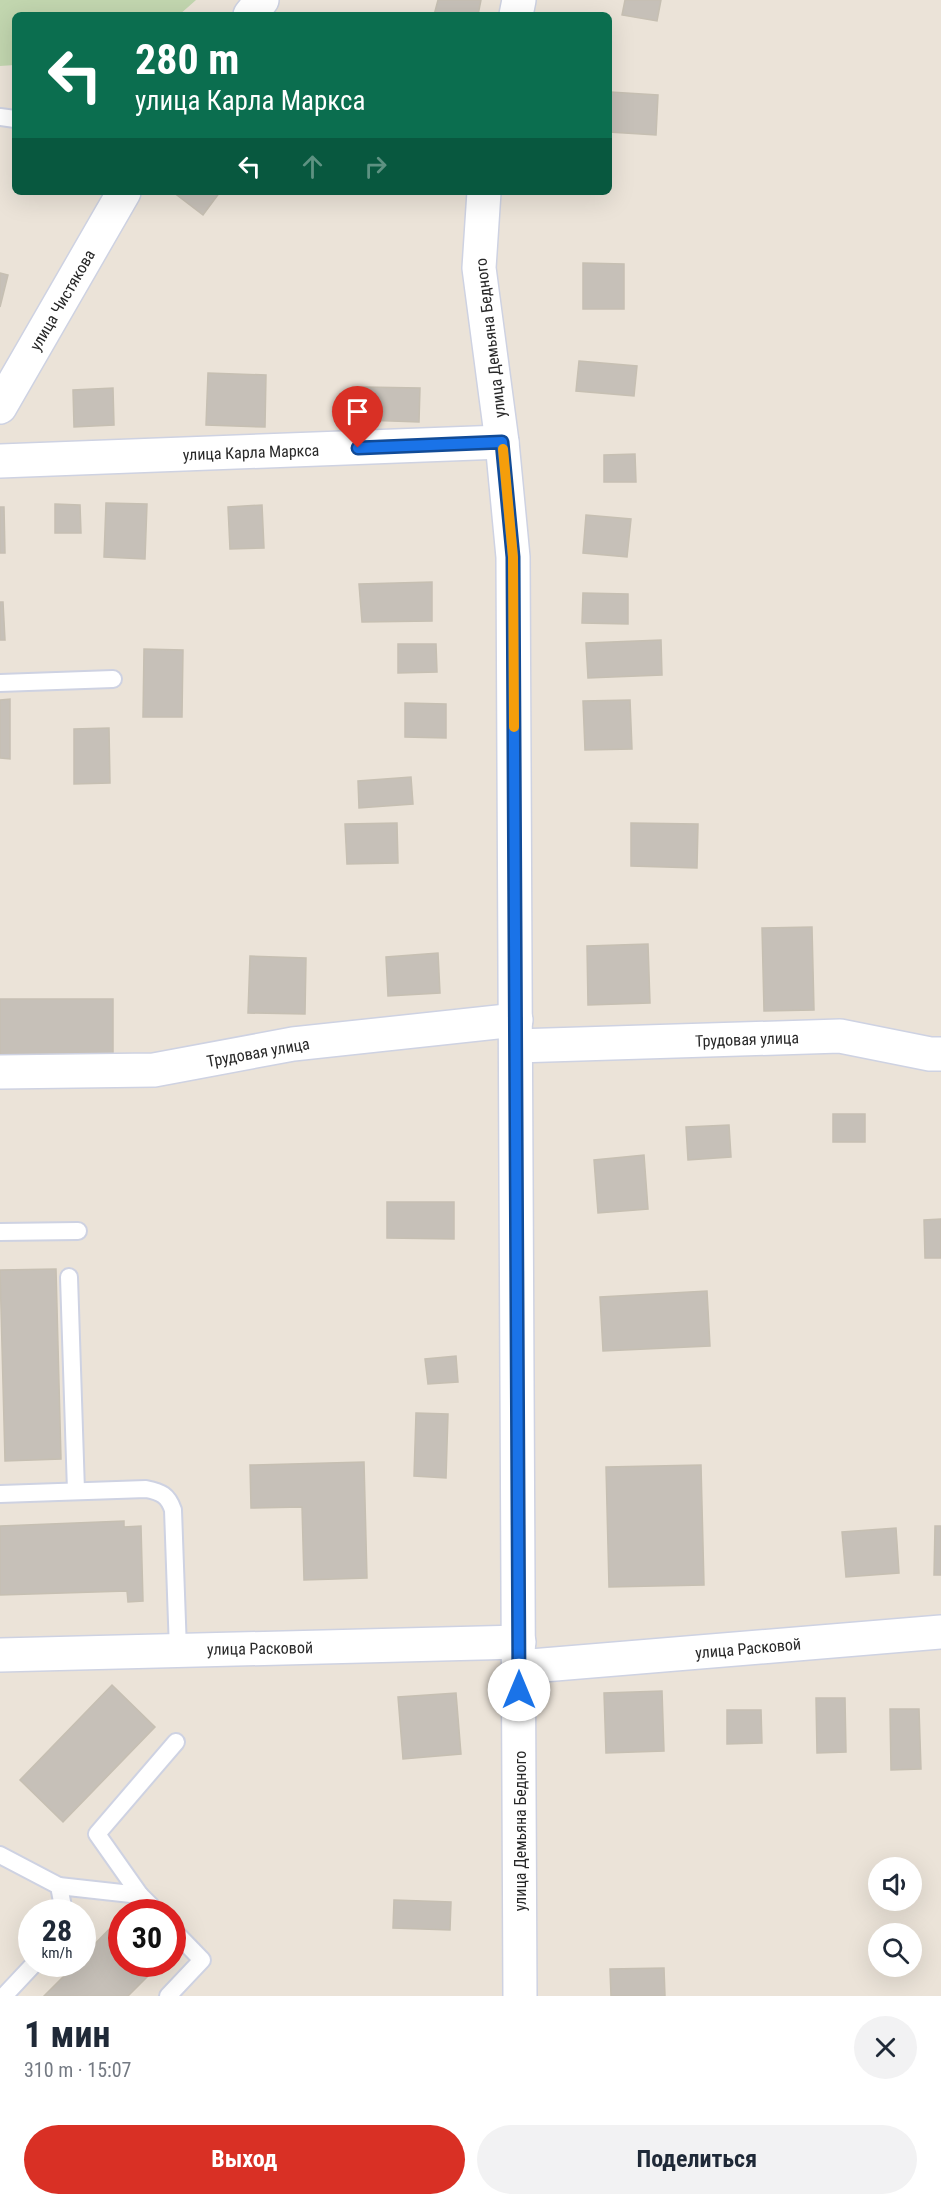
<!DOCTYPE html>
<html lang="ru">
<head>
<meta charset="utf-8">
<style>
	body { margin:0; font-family:"Roboto Condensed",sans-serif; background:#f2f2f3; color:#1f2937; height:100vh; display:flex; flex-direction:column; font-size:22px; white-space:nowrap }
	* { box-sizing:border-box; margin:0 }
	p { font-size:20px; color:#747a83 }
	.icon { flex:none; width:33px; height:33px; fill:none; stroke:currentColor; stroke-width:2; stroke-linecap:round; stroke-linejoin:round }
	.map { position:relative; height:1996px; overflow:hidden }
	.details { display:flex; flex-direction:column; background:#fff; flex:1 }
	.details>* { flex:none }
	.banner { position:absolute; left:12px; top:12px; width:600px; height:183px; border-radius:9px; box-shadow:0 6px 24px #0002; background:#0b6e4f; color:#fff; overflow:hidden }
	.controls { position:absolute; left:868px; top:1857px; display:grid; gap:12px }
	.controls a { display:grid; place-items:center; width:54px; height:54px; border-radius:50%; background:#fff; box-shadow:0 6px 24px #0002; font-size:30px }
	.speed { position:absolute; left:18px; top:1899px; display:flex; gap:12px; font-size:30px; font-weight:700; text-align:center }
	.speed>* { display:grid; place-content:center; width:78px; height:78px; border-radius:50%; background:#fff; box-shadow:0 6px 24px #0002; line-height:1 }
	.speed small { font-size:15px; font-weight:400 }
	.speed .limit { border:9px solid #d22; background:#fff; color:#111 }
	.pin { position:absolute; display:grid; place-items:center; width:51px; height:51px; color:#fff; margin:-62px -26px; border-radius:50% 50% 50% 0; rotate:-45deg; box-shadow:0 0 6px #0007 }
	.pin .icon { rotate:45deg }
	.me { position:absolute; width:66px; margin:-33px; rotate:0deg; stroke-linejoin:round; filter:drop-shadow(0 0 4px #0008) }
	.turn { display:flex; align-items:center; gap:21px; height:126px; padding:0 24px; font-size:27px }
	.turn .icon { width:78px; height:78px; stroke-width:2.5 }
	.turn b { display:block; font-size:42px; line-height:51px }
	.lanes { display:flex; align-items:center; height:57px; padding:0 24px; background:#0003; justify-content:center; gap:30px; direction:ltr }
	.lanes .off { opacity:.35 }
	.round { display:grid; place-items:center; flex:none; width:63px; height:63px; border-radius:32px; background:#f2f2f3 }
	.overview { display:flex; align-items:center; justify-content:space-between; height:102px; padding:0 24px }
	h1 { font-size:36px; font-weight:700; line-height:45px }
	.cta { display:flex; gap:12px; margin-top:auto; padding:12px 24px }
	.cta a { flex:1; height:69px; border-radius:36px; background:#d93025; color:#fff; font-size:24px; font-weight:700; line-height:69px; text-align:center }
	.cta a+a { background:#f2f2f3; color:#1f2937 }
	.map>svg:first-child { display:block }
</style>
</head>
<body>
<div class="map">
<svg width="941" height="1996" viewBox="0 0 941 1996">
	<rect width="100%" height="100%" fill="#ebe3d8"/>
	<polygon fill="#c2d6af" points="0,0 196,0 179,15 15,15 15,65 0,66"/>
	<g fill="#c6c0b8" stroke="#c6bfb2" stroke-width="1.5">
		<polygon points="438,0 481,0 478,15 434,15"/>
		<polygon points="625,0 661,0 657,21 622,15"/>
		<polygon points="610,92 658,95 656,135 609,132"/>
		<polygon points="173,192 220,192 203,215"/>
		<polygon points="583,263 624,264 624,309 583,309"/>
		<polygon points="0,273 8,275 0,307"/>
		<polygon points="579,361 637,366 634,396 576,391"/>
		<polygon points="208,373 266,375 265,427 206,425"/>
		<polygon points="364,387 420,388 419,422 364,420"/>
		<polygon points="113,388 114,425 74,427 73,390"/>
		<polygon points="635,454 636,482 604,482 604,455"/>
		<polygon points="106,503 147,504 145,559 104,557"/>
		<polygon points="55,504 80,505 81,533 55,533"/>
		<polygon points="262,505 264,548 230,549 228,507"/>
		<polygon points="0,507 4,507 5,553 0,553"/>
		<polygon points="586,515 631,519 627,557 583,553"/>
		<polygon points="432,582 432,621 362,622 359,584"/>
		<polygon points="583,593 628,594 628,624 582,623"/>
		<polygon points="0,602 3,602 5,640 0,640"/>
		<polygon points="661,640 662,675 588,678 586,643"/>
		<polygon points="398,644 436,644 437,672 398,673"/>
		<polygon points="144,649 183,650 182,717 143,717"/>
		<polygon points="10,699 10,759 0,758 0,700"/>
		<polygon points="630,700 632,749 585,750 583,701"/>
		<polygon points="405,703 446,704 446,738 405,737"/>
		<polygon points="109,728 110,783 74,784 74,729"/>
		<polygon points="411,777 413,804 359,808 358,781"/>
		<polygon points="397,823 398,863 347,864 345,824"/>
		<polygon points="631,823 698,824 697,868 631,866"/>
		<polygon points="812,927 814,1010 764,1011 762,928"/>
		<polygon points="648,944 650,1003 588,1005 587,946"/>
		<polygon points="438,953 440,993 388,996 386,957"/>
		<polygon points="250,956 306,958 305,1014 248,1013"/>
		<polygon points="0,999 113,999 113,1056 0,1057"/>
		<rect x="833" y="1114" width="32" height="28"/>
		<polygon points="729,1125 731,1157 688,1160 686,1127"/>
		<polygon points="644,1155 648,1209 598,1213 594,1160"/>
		<polygon points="387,1202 454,1202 454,1239 387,1238"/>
		<polygon points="941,1219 941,1258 925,1258 924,1220"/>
		<polygon points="56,1269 61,1459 5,1461 0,1270"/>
		<polygon points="707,1291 710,1346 603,1351 600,1297"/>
		<polygon points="456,1356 458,1382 428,1384 425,1359"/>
		<polygon points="416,1413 448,1414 446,1478 414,1476"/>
		<polygon points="364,1462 367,1578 304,1580 302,1507 251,1508 250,1465"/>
		<polygon points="701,1465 704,1585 609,1587 606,1467"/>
		<polygon points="124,1521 124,1527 141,1526 143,1601 128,1602 127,1591 0,1595 0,1526"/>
		<polygon points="935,1526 941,1526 941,1575 934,1575"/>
		<polygon points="896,1528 899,1573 846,1577 842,1532"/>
		<polygon points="112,1685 155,1727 63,1822 20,1780"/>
		<polygon points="662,1691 664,1751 606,1753 604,1693"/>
		<polygon points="456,1693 461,1754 403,1759 398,1697"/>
		<polygon points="816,1698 845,1698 846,1752 817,1753"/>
		<polygon points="890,1709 919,1709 921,1769 891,1770"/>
		<polygon points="727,1710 761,1710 762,1743 727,1744"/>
		<polygon points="394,1900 451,1902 450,1930 393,1928"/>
		<polygon points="122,1916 122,1964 160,1964 128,1996 44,1996 76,1964 82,1964 82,1957"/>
		<polygon points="664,1968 665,1996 611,1996 610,1969"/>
	</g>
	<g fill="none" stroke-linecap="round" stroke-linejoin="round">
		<defs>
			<g id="lane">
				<polyline points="0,117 15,119"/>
				<polyline points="0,683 113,679"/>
				<polyline points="0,1232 78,1231"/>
				<polyline points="69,1277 76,1491"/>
				<path d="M0 1494 146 1489C161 1492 168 1495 173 1510L178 1650"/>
				<polyline points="0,1855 59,1886 64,1912"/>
				<polyline points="59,1886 140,1895 157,1912"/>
				<polyline points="140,1895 97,1834 176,1742"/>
				<polyline points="4,1996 34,1964"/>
				<polyline points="168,1996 202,1960 172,1929"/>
			</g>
			<g id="street">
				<polyline points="250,15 262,0"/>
				<polyline points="516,15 519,0"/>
				<polyline points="484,192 479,268 502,442 513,557 520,1996"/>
				<polyline points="0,407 124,192"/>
				<polyline points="0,461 502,442"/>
				<polyline points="516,1046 840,1036 930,1054 941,1054"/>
				<polyline points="0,1072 154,1070 293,1044 516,1020"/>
				<polyline points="0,1655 519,1642"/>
				<polyline points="519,1667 941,1632"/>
			</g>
		</defs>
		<use href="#lane" stroke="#ced2e2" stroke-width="20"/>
		<use href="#street" stroke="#ced2e2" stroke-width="36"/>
		<use href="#lane" stroke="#fff" stroke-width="16"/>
		<use href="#street" stroke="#fff" stroke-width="33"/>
	</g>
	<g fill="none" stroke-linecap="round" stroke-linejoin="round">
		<defs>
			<polyline id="route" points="358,448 502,442 513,557 519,1690"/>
		</defs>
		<use href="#route" stroke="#114b97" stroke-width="15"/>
		<use href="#route" stroke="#1a73e8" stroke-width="10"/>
		<polyline stroke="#f59e0b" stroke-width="10" points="503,449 513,557 514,727"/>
	</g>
	<g text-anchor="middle" stroke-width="6" stroke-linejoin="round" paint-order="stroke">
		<g font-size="16" fill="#282828" stroke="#fff">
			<text transform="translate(62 300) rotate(-60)" y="6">улица Чистякова</text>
			<text transform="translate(490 338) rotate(-97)" y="6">улица Демьяна Бедного</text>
			<text transform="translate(251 452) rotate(-2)" y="6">улица Карла Маркса</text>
			<text transform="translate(747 1039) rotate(-2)" y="6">Трудовая улица</text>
			<text transform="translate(258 1052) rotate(-10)" y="6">Трудовая улица</text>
			<text transform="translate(260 1648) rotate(-1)" y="6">улица Расковой</text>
			<text transform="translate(748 1648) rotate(-5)" y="6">улица Расковой</text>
			<text transform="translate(520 1831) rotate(-90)" y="6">улица Демьяна Бедного</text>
		</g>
	</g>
</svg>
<div class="controls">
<a><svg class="icon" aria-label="sound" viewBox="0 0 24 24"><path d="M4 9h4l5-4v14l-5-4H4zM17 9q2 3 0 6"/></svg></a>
<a><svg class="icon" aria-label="search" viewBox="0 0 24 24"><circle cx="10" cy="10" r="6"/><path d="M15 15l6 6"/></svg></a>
</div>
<div class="speed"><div>28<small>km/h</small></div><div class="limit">30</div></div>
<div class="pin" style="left:358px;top:448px;background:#d93025"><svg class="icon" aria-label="arrive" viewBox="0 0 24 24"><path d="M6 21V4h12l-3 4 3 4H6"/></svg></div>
<svg class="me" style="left:519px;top:1690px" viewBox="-20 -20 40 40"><circle r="19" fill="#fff"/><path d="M0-13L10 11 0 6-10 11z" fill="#1a73e8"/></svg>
<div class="banner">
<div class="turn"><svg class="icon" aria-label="left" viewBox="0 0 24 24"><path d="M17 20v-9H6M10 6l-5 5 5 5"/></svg><div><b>280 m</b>улица Карла Маркса</div></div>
<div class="lanes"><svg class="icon" aria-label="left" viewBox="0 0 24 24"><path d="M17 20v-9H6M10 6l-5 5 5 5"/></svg><svg class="icon off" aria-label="ahead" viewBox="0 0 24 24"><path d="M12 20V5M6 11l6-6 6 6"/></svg><svg class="icon off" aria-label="right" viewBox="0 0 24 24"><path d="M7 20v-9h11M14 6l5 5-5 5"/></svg></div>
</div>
</div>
<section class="details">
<div class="overview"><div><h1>1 мин</h1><p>310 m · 15:07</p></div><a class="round"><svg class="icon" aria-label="close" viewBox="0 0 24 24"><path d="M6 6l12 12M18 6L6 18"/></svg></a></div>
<div class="cta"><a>Выход</a><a>Поделиться</a></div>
</section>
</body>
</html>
